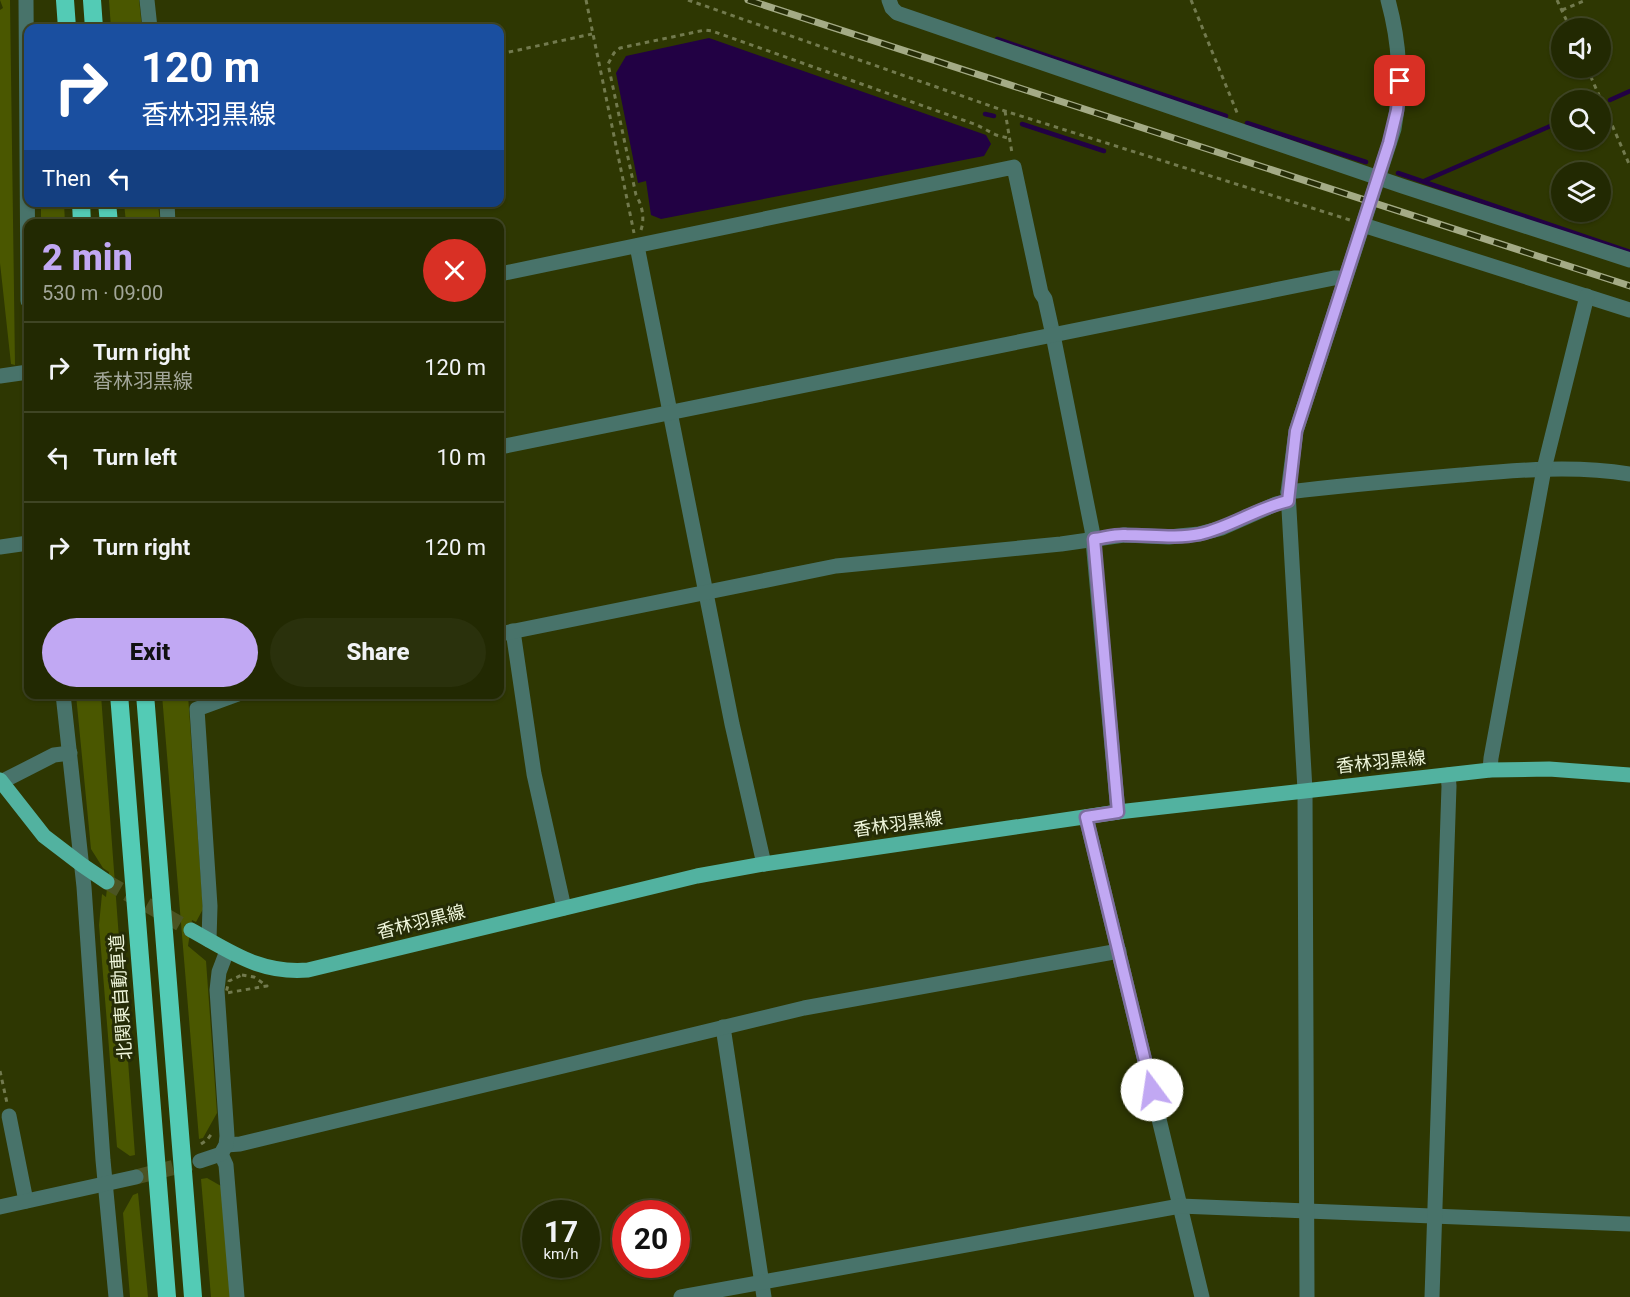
<!DOCTYPE html>
<html lang="en">
<head>
<meta charset="utf-8">
<style>
	body { margin:0; font-family:Roboto,"Noto Sans JP",sans-serif; background:#2a310c; color:#f1f3f6; height:100vh; display:flex; flex-direction:column; font-size:22px; white-space:nowrap }
	* { box-sizing:border-box; margin:0 }
	p { font-size:20px; color:#a2a699 }
	.icon { flex:none; width:33px; height:33px; fill:none; stroke:currentColor; stroke-width:2; stroke-linecap:round; stroke-linejoin:round }
	.map { position:relative; flex:1; overflow:hidden }
	.sheet { position:absolute; left:24px; top:219px; width:480px; height:480px; display:flex; flex-direction:column; background:#222902; border-radius:12px; box-shadow:0 2px 4px #0004,0 0 0 2px #3f4524 }
	.sheet>* { flex:none }
	.banner { position:absolute; left:24px; top:24px; width:480px; height:183px; border-radius:12px; box-shadow:0 2px 4px #0004,0 0 0 2px #3f4524; background:#1a4fa0; color:#fff; overflow:hidden }
	.fabs { position:absolute; left:1551px; top:18px; display:grid; gap:12px }
	.fabs a { display:grid; place-items:center; width:60px; height:60px; border-radius:50%; background:#222902; box-shadow:0 2px 4px #0004,0 0 0 2px #3f4524; font-size:30px }
	.speed { position:absolute; left:522px; top:1200px; display:flex; gap:12px; font-size:30px; font-weight:700; text-align:center }
	.speed>* { display:grid; place-content:center; width:78px; height:78px; border-radius:50%; background:#222902; box-shadow:0 2px 4px #0004,0 0 0 2px #3f4524; line-height:1 }
	.speed small { font-size:15px; font-weight:400 }
	.speed .limit { border:9px solid #d22; background:#fff; color:#111 }
	.pin { position:absolute; display:grid; place-items:center; width:51px; height:51px; color:#fff; margin:-26px; border-radius:12px; box-shadow:0 3px 9px #0006 }
	.me { position:absolute; width:66px; margin:-33px; rotate:346deg; stroke-linejoin:round; filter:drop-shadow(0 0 4px #0008) }
	.turn { display:flex; align-items:center; gap:21px; height:126px; padding:0 18px; font-size:27px }
	.turn .icon { width:78px; height:78px; stroke-width:2.5 }
	.turn b { display:block; font-size:42px; line-height:51px }
	.then { display:flex; align-items:center; height:57px; padding:0 18px; background:#0003; gap:12px; font-size:22px }
	.round { display:grid; place-items:center; flex:none; width:63px; height:63px; border-radius:32px; background:#2a310c }
	.overview { display:flex; align-items:center; justify-content:space-between; height:102px; padding:0 18px }
	h1 { font-size:36px; font-weight:800; line-height:45px; color:#c1a8f3 }
	.cta { display:flex; gap:12px; margin-top:auto; padding:12px 18px }
	.cta a { flex:1; height:69px; border-radius:36px; background:#c1a8f3; color:#111; font-size:24px; font-weight:800; line-height:69px; text-align:center }
	.cta a+a { background:#2a310c; color:#f1f3f6 }
	ul { padding:0; list-style:none }
	li { display:flex; align-items:center; gap:18px; height:90px; padding:0 18px; border-top:2px solid #3f4524 }
	li div { flex:1 }
	li b { display:block; font-size:22px }
	li em { font-style:normal }
	.map>svg:first-child { display:block }
</style>
</head>
<body>
<div class="map">
<svg width="1630" height="1297" viewBox="0 0 1630 1297">
	<rect width="100%" height="100%" fill="#2e3702"/>
	<g fill="#4a5700">
		<polygon points="0,0 10,0 15,365 11,364 0,263 0,10 3,8"/>
		<polygon points="109,0 139,0 142,28 111,28"/>
		<polygon points="41,203 64,203 65,223 41,223"/>
		<polygon points="124,203 158,203 160,223 126,223"/>
		<polygon points="76,695 101,695 135,1155 130,1156 117,1147 99,925 102,894 106,897 109,872 103,868 91,849"/>
		<polygon points="162,695 188,695 203,909 196,922 192,920 188,946 206,961 217,1113 203,1138 199,1139"/>
		<polygon points="207,1178 221,1186 230,1297 211,1297 201,1179"/>
		<polygon points="138,1193 148,1297 130,1297 123,1213 133,1195"/>
	</g>
	<polygon fill="#220144" points="709,38 986,135 991,144 984,156 661,219 651,215 646,181 638,183 616,73 626,56"/>
	<g fill="none" stroke-linecap="round" stroke-linejoin="round">
		<g stroke="#220144" stroke-width="4.5">
			<polyline points="997,39 1226,116"/>
			<polyline points="1610,100 1630,91"/>
			<polyline points="985,114 994,116"/>
			<polyline points="1247,123 1366,162"/>
			<polyline points="1022,124 1104,151"/>
			<polyline points="1398,173 1630,252"/>
			<polyline points="1424,181 1562,121"/>
		</g>
		<polyline stroke="#4b5423" stroke-width="15" stroke-dasharray="15 8" stroke-linecap="butt" points="136,1177 191,1163"/>
		<polyline stroke="#4b5423" stroke-width="15" stroke-dasharray="15 8" stroke-linecap="butt" points="107,882 191,930"/>
		<g stroke="#727a4e" stroke-width="3" stroke-dasharray="4.5 4.5" stroke-linecap="butt">
			<polyline points="586,0 634,233"/>
			<polyline points="688,0 1005,111 1350,220"/>
			<polyline points="1191,0 1238,115"/>
			<polyline points="1557,0 1570,28"/>
			<polyline points="1562,10 1586,0"/>
			<polyline points="500,54 592,34"/>
			<polyline points="1587,68 1630,166"/>
			<polyline points="1005,111 1012,153"/>
			<path d="M641 230C645 218 642 205 636 195L608 64 614 53 620 48 705 30 712 31 977 125 996 135 1008 138"/>
			<polygon points="242,975 254,977 267,986 226,993 229,981"/>
			<polyline points="0,1071 7,1103"/>
			<polyline points="201,1144 207,1140 213,1132"/>
		</g>
		<g stroke="#48736a" stroke-width="15">
			<polyline points="26,0 28,301"/>
			<polyline points="147,0 150,28"/>
			<polyline points="889,0 892,8 897,13 1402,186 1630,260"/>
			<polyline points="167,202 168,224"/>
			<polyline points="1363,225 1630,310"/>
			<polyline points="637,246 732,724 764,864"/>
			<polyline points="500,274 1014,167 1041,293 1045,299 1053,335 1092,530 1118,812"/>
			<polyline points="0,376 28,372"/>
			<polyline points="500,447 1334,278 1345,278"/>
			<path d="M1288 492C1346 485 1403 480 1461 475 1518 470 1574 465 1630 474"/>
			<polyline points="0,547 28,543"/>
			<polyline points="513,631 534,774 564,908"/>
			<polyline points="500,634 836,566 1061,544 1124,535 1169,537 1199,534 1222,528 1276,504 1288,501"/>
			<polyline points="63,694 84,887 103,1160 116,1297"/>
			<polyline points="1490,770 1491,758 1544,469 1587,296"/>
			<polyline points="1,782 54,755 70,753"/>
			<polyline points="1086,817 1202,1297"/>
			<polyline points="209,940 210,906 197,709 238,694"/>
			<polyline points="723,1027 764,1297"/>
			<polyline points="9,1116 26,1201"/>
			<polyline points="226,1145 240,1144 804,1008 1119,951"/>
			<polyline points="221,1154 226,1165 237,1297"/>
			<polyline points="200,1161 221,1154 226,1145 227,1136 217,990 219,972 227,951"/>
			<polyline points="0,1207 136,1177"/>
			<polyline points="681,1297 1180,1206 1630,1224"/>
			<path d="M1307 1297 1305 790 1288 492 1296 431 1394 129C1402 84 1400 44 1388 0"/>
			<polyline points="1432,1297 1449,786 1448,775"/>
		</g>
		<g stroke="#52b2a0" stroke-width="15">
			<polyline points="0,780 44,836 82,865 107,882"/>
			<path d="M191 930C231 952 260 974 308 970L697 876 764 864 1118 812 1490 770 1549 769 1630 775"/>
		</g>
		<g stroke="#53cbb5" stroke-width="18">
			<polyline points="65,0 67,28"/>
			<polyline points="92,0 94,28"/>
			<polyline points="81,202 82,224"/>
			<polyline points="107,202 109,224"/>
			<polyline points="119,694 167,1297"/>
			<polyline points="145,694 193,1297"/>
		</g>
		<defs>
			<polyline id="rail" points="748,0 1630,286"/>
		</defs>
		<use href="#rail" stroke="#a4ab86" stroke-width="7"/>
		<use href="#rail" stroke="#252c06" stroke-width="4.5" stroke-dasharray="14" stroke-linecap="butt"/>
	</g>
	<g fill="none" stroke-linecap="round" stroke-linejoin="round">
		<defs>
			<path id="route" d="M1152 1090 1086 817 1118 812 1094 539C1104 538 1115 534 1126 535 1151 535 1176 539 1200 534 1231 527 1257 508 1288 501L1296 431 1389 143 1397 110 1400 81"/>
		</defs>
		<use href="#route" stroke="#7d6d9e" stroke-width="15"/>
		<use href="#route" stroke="#c1a8f3" stroke-width="10"/>
	</g>
	<g text-anchor="middle" stroke-width="6" stroke-linejoin="round" paint-order="stroke">
		<g font-size="18" fill="#eff6db" stroke="#252c06">
			<text transform="translate(1381 762) rotate(-6)" y="6">香林羽黒線</text>
			<text transform="translate(898 824) rotate(-8)" y="6">香林羽黒線</text>
			<text transform="translate(421 922) rotate(-14)" y="6">香林羽黒線</text>
			<text transform="translate(121 997) rotate(-94)" y="6">北関東自動車道</text>
		</g>
	</g>
</svg>
<div class="fabs">
<a><svg class="icon" aria-label="sound" viewBox="0 0 24 24"><path d="M4 9h4l5-4v14l-5-4H4zM17 9q2 3 0 6"/></svg></a>
<a><svg class="icon" aria-label="search" viewBox="0 0 24 24"><circle cx="10" cy="10" r="6"/><path d="M15 15l6 6"/></svg></a>
<a><svg class="icon" aria-label="layers" viewBox="0 0 24 24"><path d="M12 4l9 5-9 5-9-5zM3 14l9 5 9-5"/></svg></a>
</div>
<div class="speed"><div>17<small>km/h</small></div><div class="limit">20</div></div>
<div class="pin" style="left:1400px;top:81px;background:#d93025"><svg class="icon" aria-label="arrive" viewBox="0 0 24 24"><path d="M6 21V4h12l-3 4 3 4H6"/></svg></div>
<svg class="me" style="left:1152px;top:1090px" viewBox="-20 -20 40 40"><circle r="19" fill="#fff"/><path d="M0-13L10 11 0 6-10 11z" fill="#c1a8f3"/></svg>
<div class="banner">
<div class="turn"><svg class="icon" aria-label="right" viewBox="0 0 24 24"><path d="M7 20v-9h11M14 6l5 5-5 5"/></svg><div><b>120 m</b>香林羽黒線</div></div>
<div class="then">Then<svg class="icon" aria-label="left" viewBox="0 0 24 24"><path d="M17 20v-9H6M10 6l-5 5 5 5"/></svg></div>
</div>
<section class="sheet">
<div class="overview"><div><h1>2 min</h1><p>530 m · 09:00</p></div><a class="round" style="background:#d93025;color:#fff"><svg class="icon" aria-label="close" viewBox="0 0 24 24"><path d="M6 6l12 12M18 6L6 18"/></svg></a></div>
<ul>
<li><svg class="icon" aria-label="right" viewBox="0 0 24 24"><path d="M7 20v-9h11M14 6l5 5-5 5"/></svg><div><b>Turn right</b><p>香林羽黒線</p></div><em>120 m</em></li>
<li><svg class="icon" aria-label="left" viewBox="0 0 24 24"><path d="M17 20v-9H6M10 6l-5 5 5 5"/></svg><div><b>Turn left</b></div><em>10 m</em></li>
<li><svg class="icon" aria-label="right" viewBox="0 0 24 24"><path d="M7 20v-9h11M14 6l5 5-5 5"/></svg><div><b>Turn right</b></div><em>120 m</em></li>
</ul>
<div class="cta"><a>Exit</a><a>Share</a></div>
</section>
</div>
</body>
</html>
